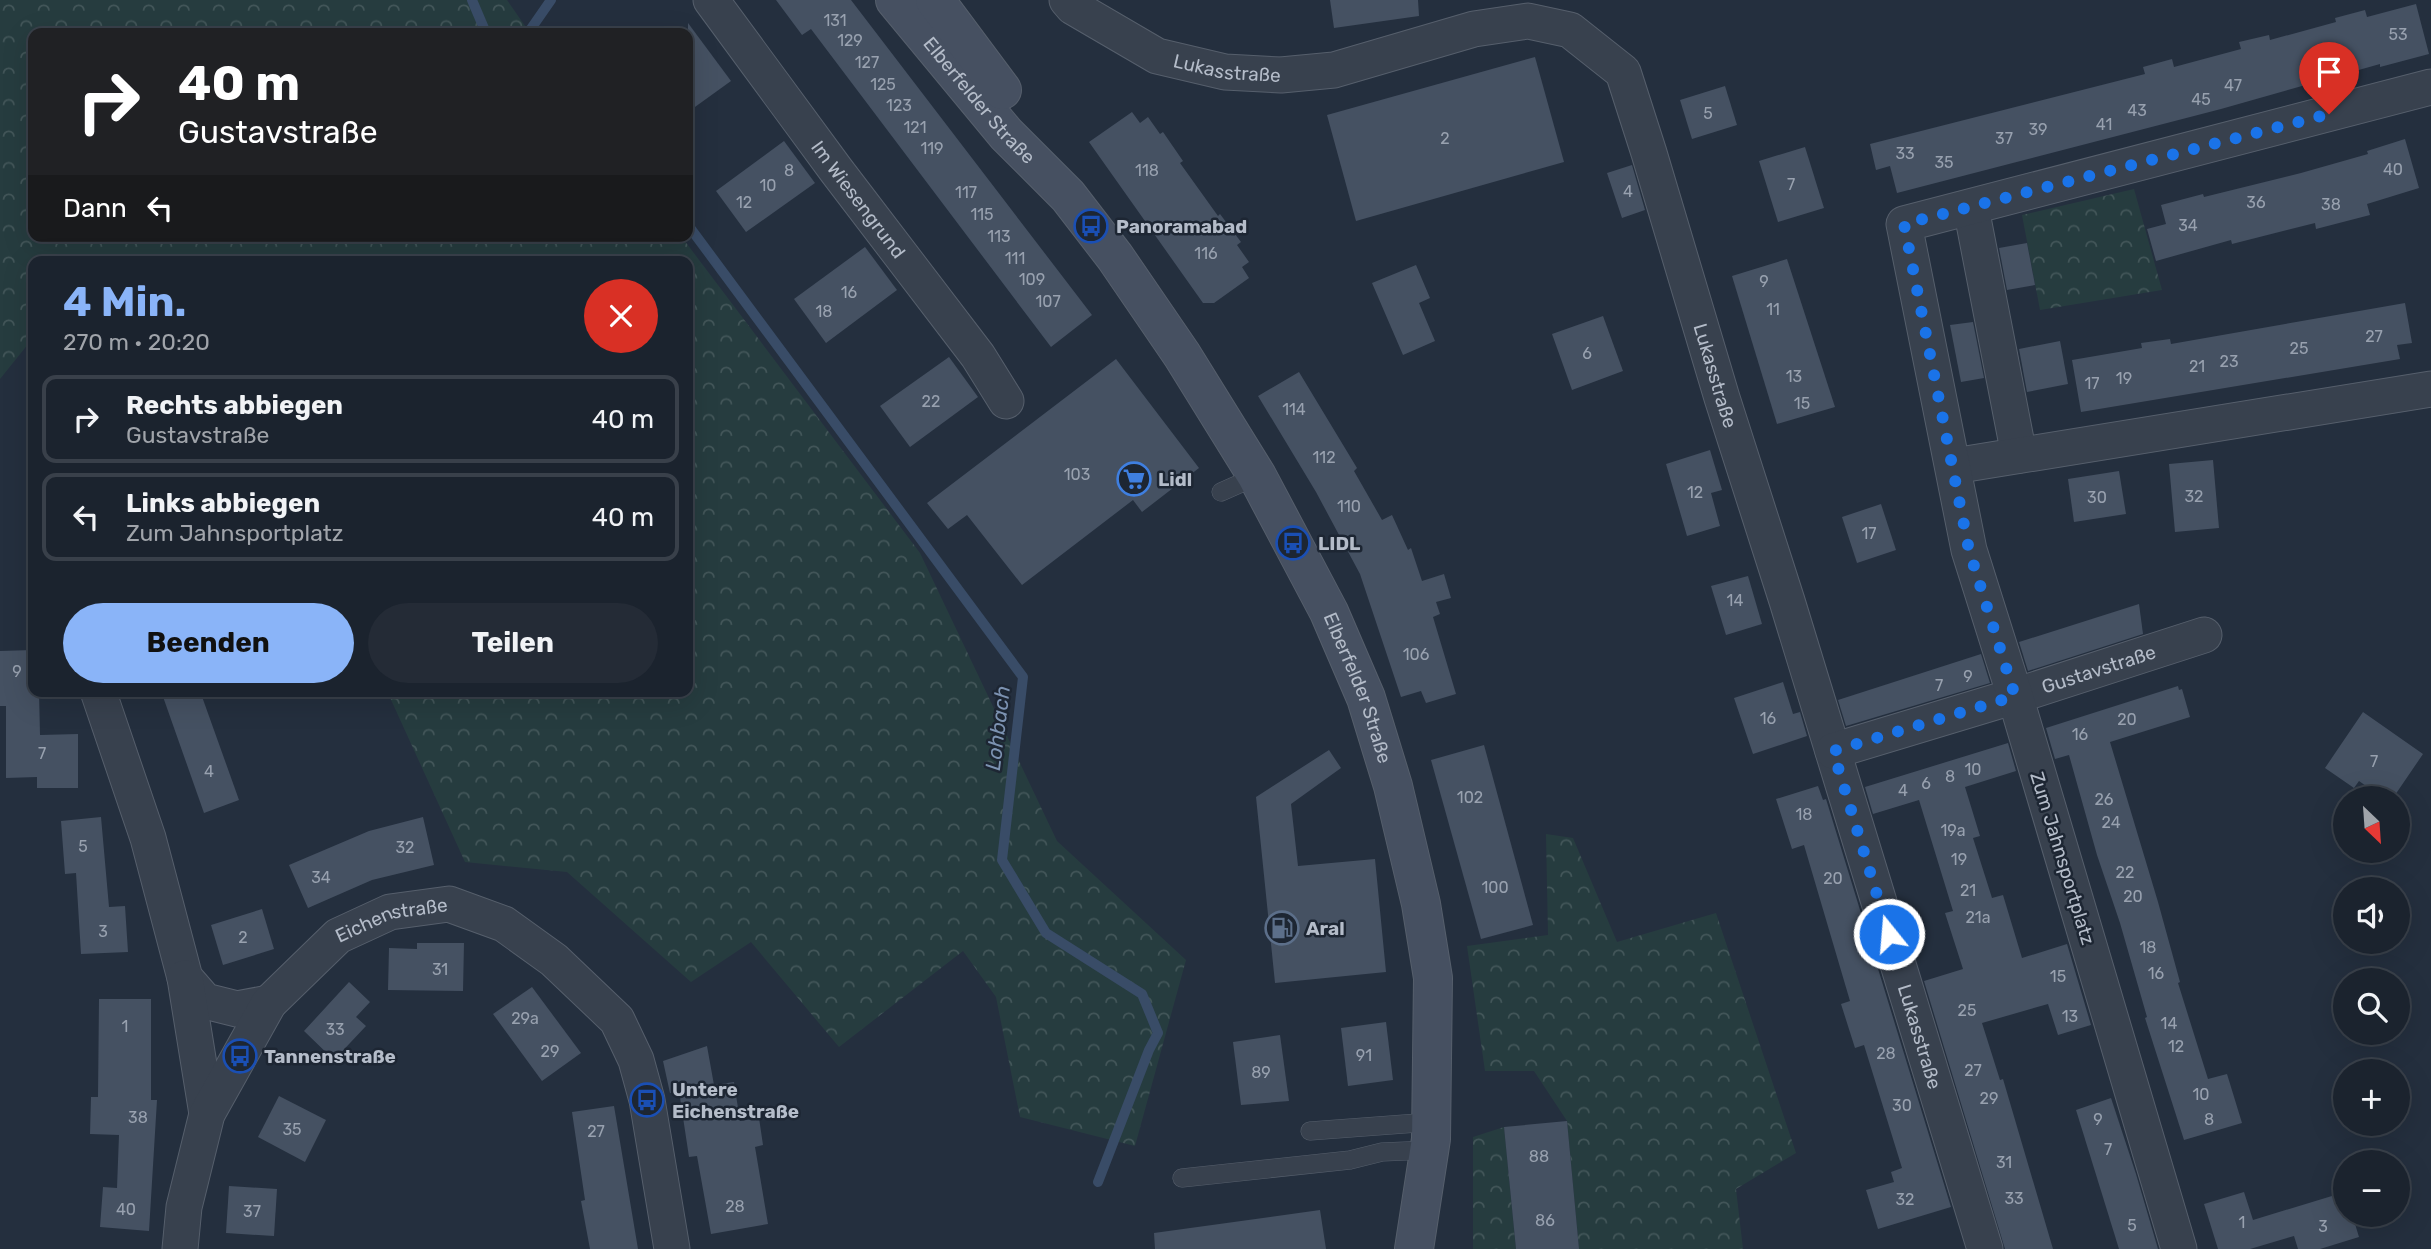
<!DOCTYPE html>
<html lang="de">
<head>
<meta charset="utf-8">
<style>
	body { margin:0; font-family:Rubik,sans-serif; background:#242b36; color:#f1f3f6; height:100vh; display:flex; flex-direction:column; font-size:26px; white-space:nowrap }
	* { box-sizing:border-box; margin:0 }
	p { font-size:23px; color:#a0a4aa }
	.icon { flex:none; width:38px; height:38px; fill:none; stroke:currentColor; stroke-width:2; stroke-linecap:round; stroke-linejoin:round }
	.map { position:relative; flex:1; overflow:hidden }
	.panel { position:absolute; left:28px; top:256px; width:665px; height:441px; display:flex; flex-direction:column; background:#1b232e; border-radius:14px; box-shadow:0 7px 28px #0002,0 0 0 2px #39404a }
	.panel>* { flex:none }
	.top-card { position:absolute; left:28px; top:28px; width:665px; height:214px; border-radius:14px; box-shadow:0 7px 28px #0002,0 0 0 2px #39404a; background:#202124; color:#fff; overflow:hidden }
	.needle { width:46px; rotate:155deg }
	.controls { position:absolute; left:2333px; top:786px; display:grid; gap:14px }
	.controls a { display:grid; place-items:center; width:77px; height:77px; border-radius:50%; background:#1b232e; box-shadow:0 7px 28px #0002,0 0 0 2px #39404a; font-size:35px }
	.pin { position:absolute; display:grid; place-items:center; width:60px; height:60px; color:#fff; margin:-72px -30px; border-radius:50% 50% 50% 0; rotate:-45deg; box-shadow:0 0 7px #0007 }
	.pin .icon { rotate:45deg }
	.me { position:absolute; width:77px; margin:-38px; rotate:343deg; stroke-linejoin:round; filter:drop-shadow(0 0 5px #0008) }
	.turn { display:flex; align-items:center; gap:24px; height:147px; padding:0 35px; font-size:32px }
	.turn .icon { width:91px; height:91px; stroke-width:2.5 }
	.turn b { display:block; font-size:49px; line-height:60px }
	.then { display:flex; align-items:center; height:66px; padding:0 35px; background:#0003; gap:14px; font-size:26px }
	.round { display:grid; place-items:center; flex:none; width:74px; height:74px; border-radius:37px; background:#242b36 }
	.head { display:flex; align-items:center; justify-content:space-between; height:119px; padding:0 35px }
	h1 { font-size:42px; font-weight:700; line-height:52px; color:#8ab4f8 }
	.button { display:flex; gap:14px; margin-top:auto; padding:14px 35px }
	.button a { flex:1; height:80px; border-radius:42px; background:#8ab4f8; color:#111; font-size:28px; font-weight:700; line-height:80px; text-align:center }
	.button a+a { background:#242b36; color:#f1f3f6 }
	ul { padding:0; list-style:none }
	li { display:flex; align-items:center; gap:21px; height:88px; margin:0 14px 10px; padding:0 21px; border:4px solid #39404a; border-radius:14px }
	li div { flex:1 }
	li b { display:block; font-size:26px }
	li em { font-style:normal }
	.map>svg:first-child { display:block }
</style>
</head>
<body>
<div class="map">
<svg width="2431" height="1249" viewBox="0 0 2431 1249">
	<defs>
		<pattern id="forest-crowns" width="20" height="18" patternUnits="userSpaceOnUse" patternTransform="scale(1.75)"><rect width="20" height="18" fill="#263c3f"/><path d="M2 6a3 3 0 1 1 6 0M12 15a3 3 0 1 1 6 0" fill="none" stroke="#435659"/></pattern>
	</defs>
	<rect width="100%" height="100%" fill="#242f3e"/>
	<g fill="url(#forest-crowns)">
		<polygon points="0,0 507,0 530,33 33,33 33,236 681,236 920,553 1057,841 1186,960 1135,1146 1020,1117 996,997 963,951 839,1047 751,942 691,982 567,872 465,862 387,691 688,691 688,261 33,261 33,338 0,379"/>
		<polygon points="2134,189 2162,290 2040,310 2022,215"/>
		<polygon points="1546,834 1573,838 1617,942 1716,913 1796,1153 1736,1189 1743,1249 1573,1249 1579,1248 1567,1121 1534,1071 1485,1071 1467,946 1548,935"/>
		<polygon points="1504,1127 1516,1249 1473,1249 1473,1137"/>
	</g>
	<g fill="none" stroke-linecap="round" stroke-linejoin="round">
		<g stroke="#394c67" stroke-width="10">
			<polyline points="472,0 486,33"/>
			<polyline points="528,33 551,0"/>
			<polyline points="688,225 1023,677 1002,860 1046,933 1142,994 1158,1033 1149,1050 1098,1182"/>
		</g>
	</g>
	<g fill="#455162">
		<polygon points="776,0 851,0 1092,315 1051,347 811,29 802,35"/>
		<polygon points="1330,0 1418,0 1419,16 1334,28"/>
		<polygon points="2416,4 2429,54 2380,67 2380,64 2221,109 1897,193 1890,166 1876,170 1870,144 2145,74 2143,67 2172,59 2174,67 2241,49 2239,42 2269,35 2270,40 2336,22 2335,18 2365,10 2367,17"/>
		<polygon points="688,23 731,81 688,112"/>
		<polygon points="1535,57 1564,162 1356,221 1327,115"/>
		<polygon points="1725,86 1737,125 1692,139 1680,100"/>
		<polygon points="1132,112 1140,123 1148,117 1160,134 1163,132 1183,161 1180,163 1218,216 1220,214 1241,242 1237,245 1249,262 1242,267 1249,278 1214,303 1203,303 1089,142"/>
		<polygon points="2405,139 2419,188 2367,204 2370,215 2316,229 2315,223 2232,244 2231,240 2156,261 2147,229 2166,224 2161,205 2203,194 2204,197 2301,173 2368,154 2367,151"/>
		<polygon points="784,141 815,183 746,232 716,191"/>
		<polygon points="1805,147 1824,208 1778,222 1759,161"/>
		<polygon points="1632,165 1645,210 1622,218 1607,173"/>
		<polygon points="2027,243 2035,285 2007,290 1999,248"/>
		<polygon points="865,247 897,290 826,343 794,299"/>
		<polygon points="1787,259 1835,407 1777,424 1732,276"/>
		<polygon points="1416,265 1430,298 1419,303 1435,341 1403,355 1372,283"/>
		<polygon points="2405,303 2412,343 2397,345 2400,359 2081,412 2072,360 2142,348 2141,343 2170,339 2171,344"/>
		<polygon points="1603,316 1623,371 1572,390 1552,334"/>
		<polygon points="1973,322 1984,378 1961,382 1950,325"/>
		<polygon points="2060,341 2068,384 2027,392 2019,349"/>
		<polygon points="949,357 978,397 910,447 880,406"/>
		<polygon points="1116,359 1199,468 1142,512 1133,500 1022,585 967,515 948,529 927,503"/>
		<polygon points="1299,372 1357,468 1354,471 1382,520 1392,515 1408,550 1411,548 1422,581 1444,574 1451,598 1436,602 1440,614 1433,617 1456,694 1426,703 1421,691 1401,697 1360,574 1316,492 1258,396"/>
		<polygon points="1710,450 1722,490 1711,493 1720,526 1687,536 1666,464"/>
		<polygon points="2213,460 2219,528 2175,532 2169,464"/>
		<polygon points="2119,471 2126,514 2074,522 2068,479"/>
		<polygon points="1881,504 1896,550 1857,563 1842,517"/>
		<polygon points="1748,576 1762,624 1726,635 1711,586"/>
		<polygon points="2139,604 2143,634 2028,671 2019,642"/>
		<polygon points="33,650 33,691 39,691 40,735 78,734 78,788 37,788 37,777 6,778 6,706 0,706 0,651"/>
		<polygon points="1981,654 1990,683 1846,726 1838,700"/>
		<polygon points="1783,682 1793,714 1800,712 1807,736 1753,754 1734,698"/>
		<polygon points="2178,686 2179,690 2182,689 2190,717 2110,742 2158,902 2180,982 2178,983 2208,1079 2227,1074 2242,1123 2184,1140 2145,1018 2147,1017 2120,923 2097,855 2069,755 2055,759 2046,728"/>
		<polygon points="161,691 200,691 239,800 204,813"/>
		<polygon points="2363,712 2423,754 2393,798 2383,798 2359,781 2354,788 2325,768"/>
		<polygon points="2008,743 2016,771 1965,787 1980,836 1973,838 1992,898 2003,895 2022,958 2067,944 2091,1025 2058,1035 2048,1004 1982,1023 2000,1080 2003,1079 2053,1249 2005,1249 1924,981 1963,969 1945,913 1953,911 1919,800 1873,814 1865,787"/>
		<polygon points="1484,745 1533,925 1481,939 1431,760"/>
		<polygon points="1329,750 1341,768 1291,804 1298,866 1375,859 1386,972 1275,983 1256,797"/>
		<polygon points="1818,786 1823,800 1826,799 1951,1207 1878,1229 1866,1190 1894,1182 1891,1172 1902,1168 1864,1045 1855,1048 1841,1004 1850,1001 1804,845 1792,849 1776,799"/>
		<polygon points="101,817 109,907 125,906 128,952 81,954 76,873 65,874 61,821"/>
		<polygon points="423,817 434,865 372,880 308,908 289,865 369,831"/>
		<polygon points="262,909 274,949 223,965 211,925"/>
		<polygon points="417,943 464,943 463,991 388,990 389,948 417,949"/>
		<polygon points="349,982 370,1002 356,1017 366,1026 334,1060 304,1031"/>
		<polygon points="532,987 581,1053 542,1081 493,1014"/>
		<polygon points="99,999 151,999 151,1100 157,1100 149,1231 100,1227 103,1187 117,1188 119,1135 90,1134 91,1097 98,1097"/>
		<polygon points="1386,1022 1393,1080 1348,1086 1341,1028"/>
		<polygon points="1280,1035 1289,1101 1241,1105 1233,1042"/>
		<polygon points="707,1046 714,1085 734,1082 740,1121 759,1118 763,1145 755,1147 768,1224 711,1234 697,1156 689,1157 679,1091 670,1093 663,1061"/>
		<polygon points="279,1096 326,1120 305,1162 258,1137"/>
		<polygon points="2111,1098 2136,1174 2158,1249 2119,1249 2076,1110"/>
		<polygon points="614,1106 638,1249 590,1249 581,1201 585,1200 572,1112"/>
		<polygon points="1567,1121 1579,1249 1516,1249 1504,1127"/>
		<polygon points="229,1186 277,1189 274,1236 226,1233"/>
		<polygon points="2244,1192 2253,1220 2345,1192 2345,1214 2352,1214 2359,1237 2320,1249 2298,1249 2294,1236 2250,1249 2218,1249 2204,1204"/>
		<polygon points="1320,1210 1326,1249 1155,1249 1154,1233"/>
	</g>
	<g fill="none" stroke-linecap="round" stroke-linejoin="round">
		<defs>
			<g id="lane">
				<polyline points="1221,492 1257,476"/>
				<polyline points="1310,1131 1431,1122"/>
				<polyline points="1182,1178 1350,1160 1382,1152 1429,1150"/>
			</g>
			<g id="street">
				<path id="s1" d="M711 0 836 170 978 356 1006 401"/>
				<path id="s2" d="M1067 0 1073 7 1157 56 1225 72 1281 75 1334 70 1474 29 1528 21 1570 30 1623 72 1649 153 1722 398 1787 601 1985 1249"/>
				<polyline points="1971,208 2019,455"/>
				<polyline points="1954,466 2431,389"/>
				<polyline points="98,691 148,838 185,978 205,1001 237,1009 269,1003"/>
				<path id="s3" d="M1833 751 2015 696 2204 635"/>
				<polyline points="185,978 207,1114"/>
				<path id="s4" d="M180 1249 184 1207 207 1114 269 1003 338 936 390 912 449 904 504 924 554 960 617 1020 636 1060 647 1100 672 1249"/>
				<polyline points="2179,1249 2015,696 1969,550 1904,224 2431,87"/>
			</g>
			<g id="secondary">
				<path id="s5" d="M895 0 1006 134 1068 196 1115 257 1182 355 1257 476 1329 612 1366 698 1393 786 1421 904 1433 978 1431 1139 1414 1249"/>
				<polyline points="935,0 1002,90"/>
			</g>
		</defs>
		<use href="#lane" stroke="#565f6c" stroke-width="19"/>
		<use href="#street" stroke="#565f6c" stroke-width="37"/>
		<use href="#secondary" stroke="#565f6c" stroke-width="40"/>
		<use href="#lane" stroke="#38414e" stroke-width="18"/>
		<use href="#street" stroke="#38414e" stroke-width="35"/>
		<use href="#secondary" stroke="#465061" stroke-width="38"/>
	</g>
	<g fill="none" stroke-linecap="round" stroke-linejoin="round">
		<polyline stroke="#1a73e8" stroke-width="12" stroke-dasharray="0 21.6" points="1889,934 1833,751 2015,696 1969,550 1904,224 2329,114"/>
	</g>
	<defs>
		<symbol id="bus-ring" viewBox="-11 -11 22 22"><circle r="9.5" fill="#1d2633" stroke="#1a4fb4" stroke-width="1.5"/><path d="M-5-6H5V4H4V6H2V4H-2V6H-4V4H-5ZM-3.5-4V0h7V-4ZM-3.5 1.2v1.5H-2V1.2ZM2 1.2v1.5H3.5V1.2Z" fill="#1a4fb4"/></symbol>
		<symbol id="supermarket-ring" viewBox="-11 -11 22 22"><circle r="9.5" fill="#1d2633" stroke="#3f7fe0" stroke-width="1.5"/><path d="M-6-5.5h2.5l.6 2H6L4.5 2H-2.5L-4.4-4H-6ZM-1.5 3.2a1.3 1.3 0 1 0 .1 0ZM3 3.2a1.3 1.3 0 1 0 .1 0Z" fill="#3f7fe0"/></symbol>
		<symbol id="fuel-ring" viewBox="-11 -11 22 22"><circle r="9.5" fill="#1d2633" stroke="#5c6f8a" stroke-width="1.5"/><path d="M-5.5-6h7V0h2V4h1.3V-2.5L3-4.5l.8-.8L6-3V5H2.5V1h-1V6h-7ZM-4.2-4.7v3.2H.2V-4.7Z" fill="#5c6f8a"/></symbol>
	</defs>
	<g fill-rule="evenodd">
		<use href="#bus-ring" x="1072" y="207" width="38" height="38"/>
		<use href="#supermarket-ring" x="1115" y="460" width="38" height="38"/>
		<use href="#bus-ring" x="1274" y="524" width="38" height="38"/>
		<use href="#fuel-ring" x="1263" y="909" width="38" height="38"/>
		<use href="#bus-ring" x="221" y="1037" width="38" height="38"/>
		<use href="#bus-ring" x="628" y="1081" width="38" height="38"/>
	</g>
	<g text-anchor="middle" stroke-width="5" stroke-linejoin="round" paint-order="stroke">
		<g font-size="16" fill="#98a1af">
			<text x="835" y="26">131</text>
			<text x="2398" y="40">53</text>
			<text x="850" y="46">129</text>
			<text x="867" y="68">127</text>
			<text x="883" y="90">125</text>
			<text x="2233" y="91">47</text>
			<text x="2201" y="105">45</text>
			<text x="899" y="111">123</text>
			<text x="2137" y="116">43</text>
			<text x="1708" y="119">5</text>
			<text x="2104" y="130">41</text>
			<text x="915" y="133">121</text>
			<text x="2038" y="135">39</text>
			<text x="1445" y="144">2</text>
			<text x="2004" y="144">37</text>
			<text x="932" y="154">119</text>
			<text x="1905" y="159">33</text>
			<text x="1944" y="168">35</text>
			<text x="2393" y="175">40</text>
			<text x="789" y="176">8</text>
			<text x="1147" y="176">118</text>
			<text x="1791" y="190">7</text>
			<text x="768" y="191">10</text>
			<text x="1628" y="197">4</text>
			<text x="966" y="198">117</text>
			<text x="744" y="208">12</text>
			<text x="2256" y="208">36</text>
			<text x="2331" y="210">38</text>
			<text x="982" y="220">115</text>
			<text x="2188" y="231">34</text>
			<text x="999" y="242">113</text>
			<text x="1206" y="259">116</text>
			<text x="1015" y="264">111</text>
			<text x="1032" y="285">109</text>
			<text x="1764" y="287">9</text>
			<text x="849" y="298">16</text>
			<text x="1048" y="307">107</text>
			<text x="1773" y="315">11</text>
			<text x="824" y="317">18</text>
			<text x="2374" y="342">27</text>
			<text x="2299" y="354">25</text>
			<text x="1587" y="359">6</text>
			<text x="2229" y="367">23</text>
			<text x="2197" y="372">21</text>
			<text x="1794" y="382">13</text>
			<text x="2124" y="384">19</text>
			<text x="2092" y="389">17</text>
			<text x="931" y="407">22</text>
			<text x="1802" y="409">15</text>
			<text x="1294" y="415">114</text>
			<text x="1324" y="463">112</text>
			<text x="1077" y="480">103</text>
			<text x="1695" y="498">12</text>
			<text x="2194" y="502">32</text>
			<text x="2097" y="503">30</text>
			<text x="1349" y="512">110</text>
			<text x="1869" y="539">17</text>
			<text x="1735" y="606">14</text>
			<text x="1416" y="660">106</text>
			<text x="17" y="677">9</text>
			<text x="1968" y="682">9</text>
			<text x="1939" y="691">7</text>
			<text x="1768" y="724">16</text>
			<text x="2127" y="725">20</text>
			<text x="2080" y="740">16</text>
			<text x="42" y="759">7</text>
			<text x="2374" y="767">7</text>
			<text x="1973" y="775">10</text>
			<text x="209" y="777">4</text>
			<text x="1950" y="782">8</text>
			<text x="1926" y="789">6</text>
			<text x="1903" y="796">4</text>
			<text x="1470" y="803">102</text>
			<text x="2104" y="805">26</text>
			<text x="1804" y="820">18</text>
			<text x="2111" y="828">24</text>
			<text x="1953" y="836">19a</text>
			<text x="83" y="852">5</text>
			<text x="405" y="853">32</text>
			<text x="1959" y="865">19</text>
			<text x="2125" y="878">22</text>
			<text x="321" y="883">34</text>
			<text x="1833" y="884">20</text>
			<text x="1495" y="893">100</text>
			<text x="1968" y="896">21</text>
			<text x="2133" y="902">20</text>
			<text x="1978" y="923">21a</text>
			<text x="103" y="937">3</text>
			<text x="243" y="943">2</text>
			<text x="2148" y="953">18</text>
			<text x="440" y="975">31</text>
			<text x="2156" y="979">16</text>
			<text x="2058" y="982">15</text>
			<text x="1967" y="1016">25</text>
			<text x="2070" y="1022">13</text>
			<text x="525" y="1024">29a</text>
			<text x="2169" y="1029">14</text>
			<text x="125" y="1032">1</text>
			<text x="335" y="1035">33</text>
			<text x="2176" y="1052">12</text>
			<text x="550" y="1057">29</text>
			<text x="1886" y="1059">28</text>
			<text x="1364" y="1061">91</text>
			<text x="1973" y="1076">27</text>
			<text x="1261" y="1078">89</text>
			<text x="2201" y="1100">10</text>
			<text x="1989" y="1104">29</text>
			<text x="1902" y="1111">30</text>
			<text x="138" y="1123">38</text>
			<text x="2098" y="1125">9</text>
			<text x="2209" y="1125">8</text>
			<text x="292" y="1135">35</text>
			<text x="596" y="1137">27</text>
			<text x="2108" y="1155">7</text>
			<text x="1539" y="1162">88</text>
			<text x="2004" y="1168">31</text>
			<text x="2014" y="1204">33</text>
			<text x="1905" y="1205">32</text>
			<text x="735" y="1212">28</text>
			<text x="126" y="1215">40</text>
			<text x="252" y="1217">37</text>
			<text x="1545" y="1226">86</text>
			<text x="2242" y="1228">1</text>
			<text x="2132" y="1231">5</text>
			<text x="2323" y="1232">3</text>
		</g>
		<g font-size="19" fill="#b4bcc9" stroke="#1d2633">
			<text dy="7" stroke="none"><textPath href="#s2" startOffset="178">Lukasstraße</textPath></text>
			<text dy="7" stroke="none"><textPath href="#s5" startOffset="131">Elberfelder Straße</textPath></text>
			<text dy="7" stroke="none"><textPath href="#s1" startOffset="248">Im Wiesengrund</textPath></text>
			<text dy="7" stroke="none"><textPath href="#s2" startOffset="914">Lukasstraße</textPath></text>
			<text dy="7" stroke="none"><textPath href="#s3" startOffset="278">Gustavstraße</textPath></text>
			<text dy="7" stroke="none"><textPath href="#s5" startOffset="835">Elberfelder Straße</textPath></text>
			<text transform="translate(2063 858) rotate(73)" y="7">Zum Jahnsportplatz</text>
			<text dy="7" stroke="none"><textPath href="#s4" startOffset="418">Eichenstraße</textPath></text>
			<text dy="7" stroke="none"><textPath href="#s2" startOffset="1606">Lukasstraße</textPath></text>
		</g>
		<g font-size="19" font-weight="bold" fill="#b4bcc9" stroke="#1d2633" text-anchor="start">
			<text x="1116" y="233">Panoramabad</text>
			<text x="1158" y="486">Lidl</text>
			<text x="1318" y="550">LIDL</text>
			<text x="1306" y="935">Aral</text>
			<text x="264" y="1063">Tannenstraße</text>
			<text x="672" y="1096">Untere<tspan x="672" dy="22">Eichenstraße</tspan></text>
		</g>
		<g font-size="21" font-style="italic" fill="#7c92b1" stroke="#1d2633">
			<text transform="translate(998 728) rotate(-83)" y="7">Lohbach</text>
		</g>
	</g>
</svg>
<div class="controls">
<a><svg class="needle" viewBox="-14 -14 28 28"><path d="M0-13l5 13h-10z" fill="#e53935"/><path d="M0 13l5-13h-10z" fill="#a0a4aa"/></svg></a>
<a><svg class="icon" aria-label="sound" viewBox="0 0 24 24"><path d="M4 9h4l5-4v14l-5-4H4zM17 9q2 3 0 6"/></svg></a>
<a><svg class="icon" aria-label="search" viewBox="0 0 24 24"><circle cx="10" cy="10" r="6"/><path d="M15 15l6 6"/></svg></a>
<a>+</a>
<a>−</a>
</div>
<div class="pin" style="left:2329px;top:114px;background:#d93025"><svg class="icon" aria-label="arrive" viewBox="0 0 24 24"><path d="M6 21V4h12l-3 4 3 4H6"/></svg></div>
<svg class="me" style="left:1889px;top:934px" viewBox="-20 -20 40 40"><circle r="17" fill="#1a73e8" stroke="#fff" stroke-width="3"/><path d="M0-11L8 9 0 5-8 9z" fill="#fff"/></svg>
<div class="top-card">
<div class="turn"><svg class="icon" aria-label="right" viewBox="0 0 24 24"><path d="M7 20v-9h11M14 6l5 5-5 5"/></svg><div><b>40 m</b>Gustavstraße</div></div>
<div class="then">Dann<svg class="icon" aria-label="left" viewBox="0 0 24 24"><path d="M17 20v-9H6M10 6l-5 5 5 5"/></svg></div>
</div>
<section class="panel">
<div class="head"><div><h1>4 Min.</h1><p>270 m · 20:20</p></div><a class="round" style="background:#d93025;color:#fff"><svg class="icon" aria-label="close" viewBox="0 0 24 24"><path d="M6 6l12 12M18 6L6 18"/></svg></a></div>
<ul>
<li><svg class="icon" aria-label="right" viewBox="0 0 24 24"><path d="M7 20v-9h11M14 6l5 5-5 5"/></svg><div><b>Rechts abbiegen</b><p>Gustavstraße</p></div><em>40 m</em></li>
<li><svg class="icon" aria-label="left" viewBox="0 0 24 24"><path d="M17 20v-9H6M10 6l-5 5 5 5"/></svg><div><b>Links abbiegen</b><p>Zum Jahnsportplatz</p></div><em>40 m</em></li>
</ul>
<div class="button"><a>Beenden</a><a>Teilen</a></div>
</section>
</div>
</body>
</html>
